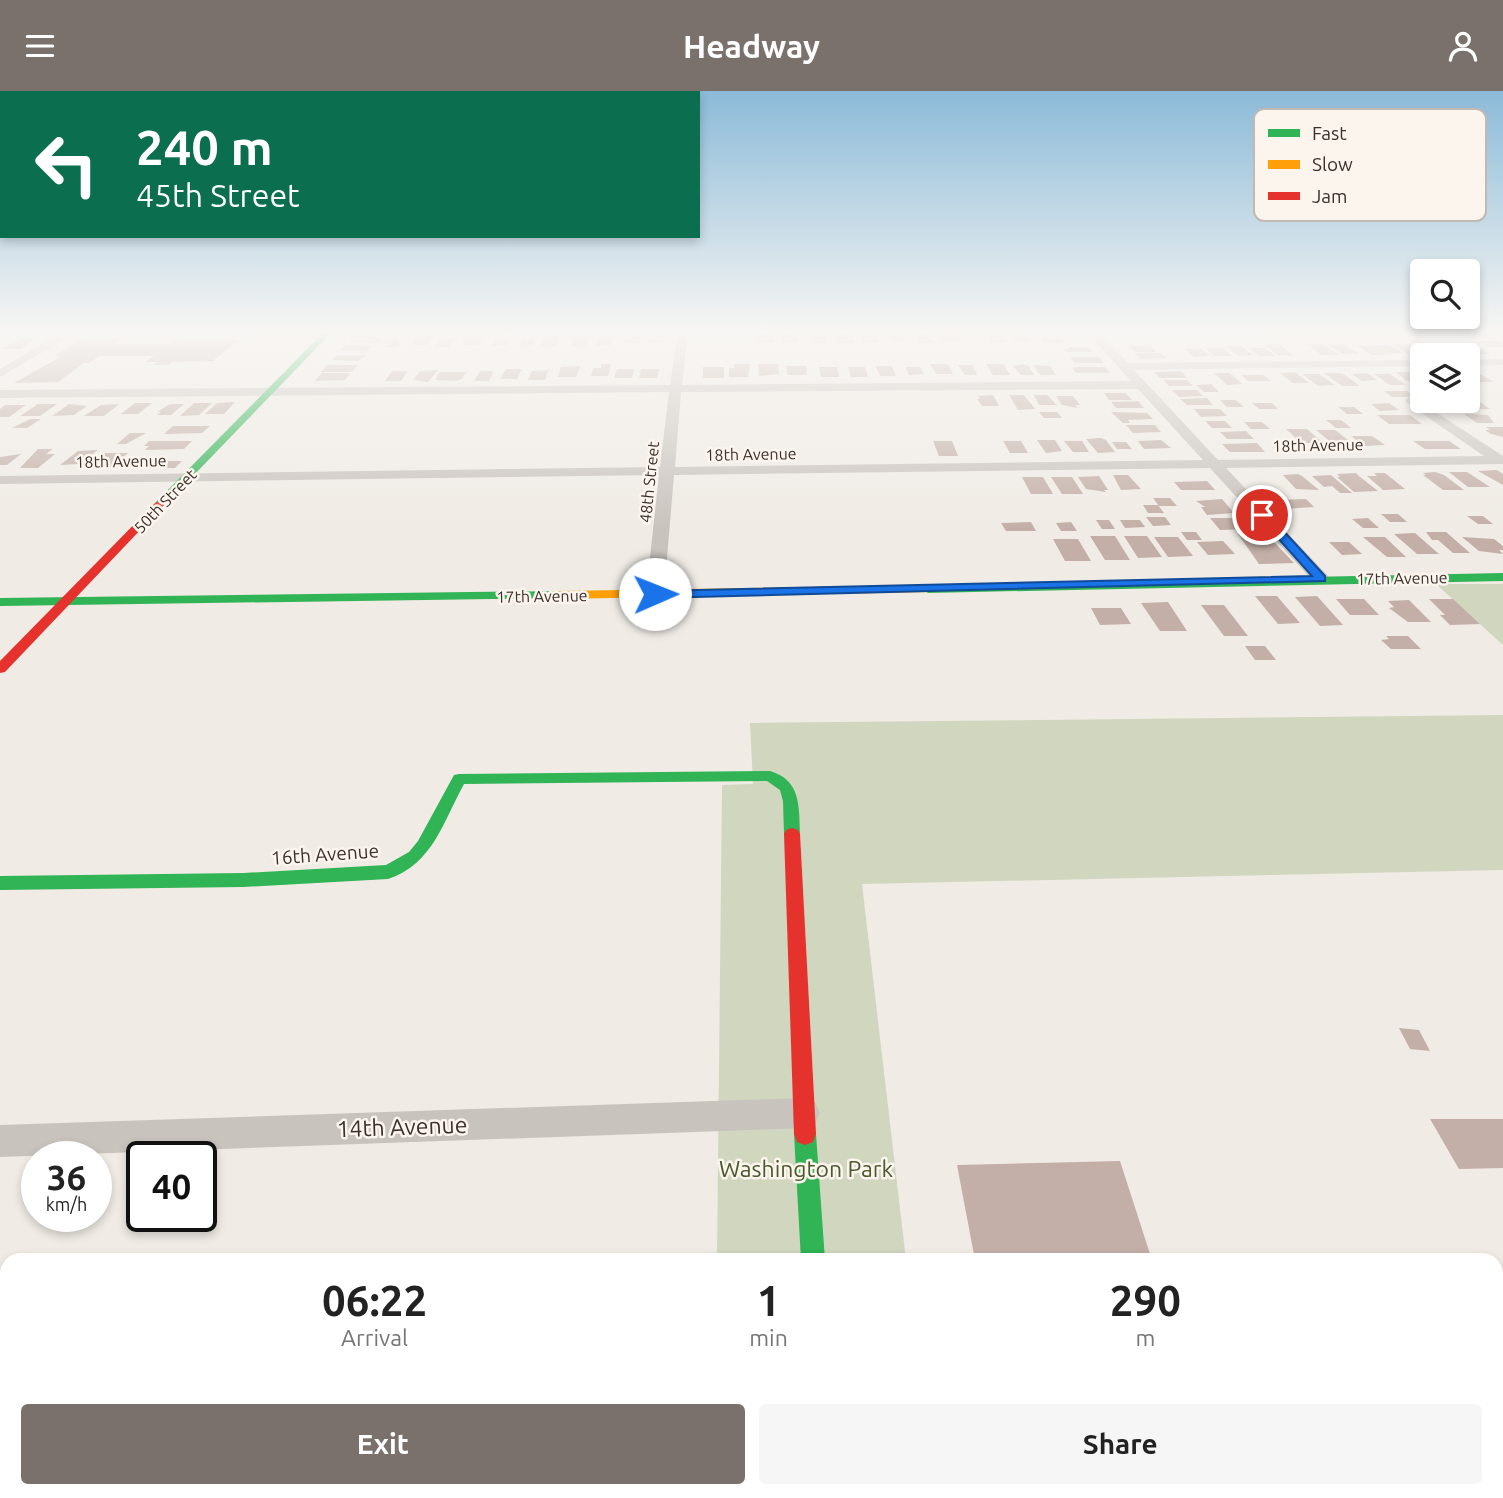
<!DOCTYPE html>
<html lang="en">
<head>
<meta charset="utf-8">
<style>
	body { margin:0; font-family:Ubuntu,sans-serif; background:#f6f6f6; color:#222; height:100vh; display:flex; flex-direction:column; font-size:26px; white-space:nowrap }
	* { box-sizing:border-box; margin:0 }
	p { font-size:23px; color:#767676 }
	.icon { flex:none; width:38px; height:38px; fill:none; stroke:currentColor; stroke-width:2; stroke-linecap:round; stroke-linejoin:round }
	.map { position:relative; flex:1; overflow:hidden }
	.panel { position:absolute; left:0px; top:1162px; width:1503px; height:245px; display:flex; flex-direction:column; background:#fff; border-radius:21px 21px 0 0; box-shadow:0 4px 10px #0003 }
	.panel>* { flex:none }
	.hud { position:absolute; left:0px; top:0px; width:700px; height:147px; box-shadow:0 4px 10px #0003; background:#0b6e4f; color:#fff; overflow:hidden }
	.buttons { position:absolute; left:1410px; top:168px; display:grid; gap:14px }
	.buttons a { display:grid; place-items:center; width:70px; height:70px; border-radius:7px; background:#fff; box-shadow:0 4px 10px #0003; font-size:35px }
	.speed { position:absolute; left:21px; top:1050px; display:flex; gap:14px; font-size:35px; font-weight:700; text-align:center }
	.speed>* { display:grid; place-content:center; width:91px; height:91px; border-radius:50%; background:#fff; box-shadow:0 4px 10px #0003; line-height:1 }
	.speed small { font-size:18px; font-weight:400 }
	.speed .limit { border:4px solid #111; border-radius:10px; background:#fff; color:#111 }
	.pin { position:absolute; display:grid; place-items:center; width:60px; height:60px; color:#fff; margin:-30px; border:4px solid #fff; border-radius:50%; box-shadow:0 2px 7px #0007 }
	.me { position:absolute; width:77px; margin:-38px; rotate:89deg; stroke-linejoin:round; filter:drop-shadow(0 0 5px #0008) }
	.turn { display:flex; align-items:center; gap:24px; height:147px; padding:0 21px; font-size:32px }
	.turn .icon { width:91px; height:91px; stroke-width:2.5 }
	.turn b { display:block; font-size:49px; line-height:60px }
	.eta { display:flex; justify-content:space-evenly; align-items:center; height:119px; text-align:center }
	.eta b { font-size:42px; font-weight:700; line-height:49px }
	.button { display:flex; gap:14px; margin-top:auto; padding:14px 21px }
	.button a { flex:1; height:80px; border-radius:7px; background:#7a716c; color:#fff; font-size:28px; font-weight:700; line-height:80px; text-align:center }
	.button a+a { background:#f6f6f6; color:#222 }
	header { display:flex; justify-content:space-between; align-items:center; height:91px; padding:0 21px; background:#7a716c; color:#fff; font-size:32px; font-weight:700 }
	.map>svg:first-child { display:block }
</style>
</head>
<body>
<header><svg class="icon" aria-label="menu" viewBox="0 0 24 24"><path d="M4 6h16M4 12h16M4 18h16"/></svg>Headway<svg class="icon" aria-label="person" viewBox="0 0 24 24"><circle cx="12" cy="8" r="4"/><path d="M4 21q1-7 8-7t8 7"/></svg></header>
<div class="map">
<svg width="1503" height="1407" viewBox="0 0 1503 1407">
	<rect width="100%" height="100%" fill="#f0ebe5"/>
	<g fill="#d1d6bf">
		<polygon points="1436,493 1503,493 1503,554"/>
		<polygon points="1503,624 1503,779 862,793 906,1169 717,1169 722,694 753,693 750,632"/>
		<polygon points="641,1400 913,1400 911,1407 641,1407"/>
	</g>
	<g fill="#c3afa7">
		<polygon points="943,241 955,241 960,250 942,251 938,243"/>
		<polygon points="986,241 1002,241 1008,251 992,251"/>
		<polygon points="1009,241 1024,241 1031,250 1015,250"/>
		<polygon points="824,242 827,252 812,252 810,244"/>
		<polygon points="836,242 851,244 854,252 836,252"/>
		<polygon points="860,242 876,242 879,251 863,251"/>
		<polygon points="887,242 902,242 905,250 891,250"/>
		<polygon points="1460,242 1483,242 1497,248 1468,246"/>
		<polygon points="756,243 773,244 774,251 757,251"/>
		<polygon points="782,243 797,243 798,251 783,251"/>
		<polygon points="915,243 929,243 934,252 919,252"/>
		<polygon points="626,244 642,244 640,252 624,252"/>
		<polygon points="650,244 665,244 663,252 648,252"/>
		<polygon points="367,245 383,247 380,252 349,251 352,247"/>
		<polygon points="417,245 433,245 427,254 411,254"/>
		<polygon points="466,246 483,246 478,254 461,254"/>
		<polygon points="545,246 559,246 560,247 556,255 539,256"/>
		<polygon points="574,246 590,246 587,254 578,256 570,255"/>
		<polygon points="599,246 614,246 611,254 596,255"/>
		<polygon points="1040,246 1060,246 1065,252 1044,252"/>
		<polygon points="387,247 401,247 397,252 401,252 398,256 386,256 390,252 381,254"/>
		<polygon points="441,247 455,247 448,256 433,256"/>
		<polygon points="497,247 509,247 510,248 507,254 491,255"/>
		<polygon points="21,248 36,248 21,258 2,258"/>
		<polygon points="81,248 120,248 113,253 169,253 175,248 239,249 213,270 172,271 167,274 153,274 158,271 145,271 154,265 99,265 89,272 84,272 58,291 14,292 62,265 55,265"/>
		<polygon points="522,248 536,248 533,255 519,256"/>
		<polygon points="1409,248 1418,248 1447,262 1427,261"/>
		<polygon points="1478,250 1502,250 1503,256 1489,256"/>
		<polygon points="1279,253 1294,265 1278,264 1263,254"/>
		<polygon points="1306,253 1323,253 1339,264 1322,264"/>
		<polygon points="1344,253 1359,263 1343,263 1328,254"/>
		<polygon points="1392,253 1408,253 1424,262 1407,262"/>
		<polygon points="346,254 372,254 367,260 341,259"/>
		<polygon points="1371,254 1389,254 1403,262 1385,263"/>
		<polygon points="1440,254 1459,256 1468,261 1450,261"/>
		<polygon points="1129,255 1150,255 1156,261 1135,261"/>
		<polygon points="1226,255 1241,255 1253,264 1238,265"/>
		<polygon points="1358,255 1372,255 1386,264 1372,264"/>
		<polygon points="1462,255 1477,256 1489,263 1474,263"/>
		<polygon points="1068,256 1088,256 1093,261 1066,261 1064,258 1070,258"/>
		<polygon points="1201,257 1210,265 1194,266 1185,258"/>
		<polygon points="1205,257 1223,257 1232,265 1214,265"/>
		<polygon points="1249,257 1265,257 1276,265 1259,265"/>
		<polygon points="1134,262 1161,262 1166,267 1140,268"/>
		<polygon points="337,264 367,264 358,270 332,269"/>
		<polygon points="1070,266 1099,266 1104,272 1075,272"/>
		<polygon points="601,273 611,273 608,285 591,285 593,277 601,277"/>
		<polygon points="734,273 750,273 748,286 729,286 729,277 734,277"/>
		<polygon points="758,273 778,273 779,283 759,285"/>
		<polygon points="930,273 948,273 953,283 936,283"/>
		<polygon points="986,273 1003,273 1010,284 993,284"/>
		<polygon points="1024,273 1029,275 1034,284 1021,284 1013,275"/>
		<polygon points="327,274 358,274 352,281 321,281"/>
		<polygon points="958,274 973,274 977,284 965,284"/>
		<polygon points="1033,274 1050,275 1056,284 1040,284"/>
		<polygon points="580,275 576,286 558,286 561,276"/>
		<polygon points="786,275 806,275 807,284 788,284"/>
		<polygon points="876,275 892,275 896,285 880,285"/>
		<rect x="703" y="276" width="21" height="11"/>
		<polygon points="819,276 837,276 839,286 821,286"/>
		<polygon points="848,276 865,276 868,286 851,286"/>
		<polygon points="905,276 920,276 924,283 909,284"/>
		<polygon points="1075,276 1105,276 1110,282 1076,282 1072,277"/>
		<polygon points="506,278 522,278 517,288 500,288"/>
		<polygon points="617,278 634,278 632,287 614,287"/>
		<polygon points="641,278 659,278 657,287 639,287"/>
		<polygon points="438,279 428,291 413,289 420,280"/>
		<polygon points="549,279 545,289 528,289 532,280"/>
		<polygon points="392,280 408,280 401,290 385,290"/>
		<polygon points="480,280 494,280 489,290 474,290"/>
		<polygon points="1181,280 1187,287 1160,287 1154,281"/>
		<polygon points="1468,280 1474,280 1494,291 1477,291 1468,286"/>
		<polygon points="440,281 466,281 462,288 456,290 435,289"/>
		<polygon points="1295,281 1309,292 1293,292 1280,282"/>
		<polygon points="1396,281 1410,281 1423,289 1423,292 1407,290"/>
		<polygon points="322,282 350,282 345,289 315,290"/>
		<polygon points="1214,282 1230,282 1242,293 1227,294"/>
		<polygon points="1324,282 1342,282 1360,295 1342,295"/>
		<polygon points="1367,282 1377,289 1362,290 1352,283"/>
		<polygon points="1302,283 1319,283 1335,294 1318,295"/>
		<polygon points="1374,283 1390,283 1406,294 1390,294"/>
		<polygon points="1241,284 1263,284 1271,290 1248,290"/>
		<polygon points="1163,289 1187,289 1193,295 1169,295"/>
		<polygon points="1211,293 1219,301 1204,301 1196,294"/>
		<polygon points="1172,299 1197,299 1203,305 1179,306"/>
		<polygon points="1384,300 1407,300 1416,306 1392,306"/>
		<polygon points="1104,302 1126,302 1132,309 1109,309"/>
		<polygon points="993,304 999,315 982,315 977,308 980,308 978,305"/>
		<polygon points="1009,304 1024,304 1035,318 1018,319"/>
		<polygon points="1034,304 1047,304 1057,314 1039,314"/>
		<polygon points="1056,305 1073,305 1080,314 1075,314 1078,317 1062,314"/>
		<polygon points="1207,307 1213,314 1187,314 1180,308"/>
		<polygon points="1220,309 1236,309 1244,316 1227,316"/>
		<polygon points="1138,310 1144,317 1116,317 1111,311"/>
		<polygon points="1479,310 1490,318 1455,318 1444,311"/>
		<polygon points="235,311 224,323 205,323 217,312"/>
		<polygon points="135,312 152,312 138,323 121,323"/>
		<polygon points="194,312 212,312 199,324 180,325"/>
		<polygon points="1252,312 1272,312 1278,318 1259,318"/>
		<polygon points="1389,312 1399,319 1380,320 1371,313"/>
		<polygon points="38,313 57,313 40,325 20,325"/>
		<polygon points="69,313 87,315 74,324 52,325"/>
		<polygon points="119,313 104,325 84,325 101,314"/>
		<polygon points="170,313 184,313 171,324 157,324 161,321 157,321"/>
		<polygon points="5,314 26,314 9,326 0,326 0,318"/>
		<polygon points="1338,316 1354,316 1363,323 1347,323"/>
		<polygon points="1194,318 1220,318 1227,325 1201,326"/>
		<polygon points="1039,321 1057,321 1062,327 1044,327"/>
		<polygon points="1111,321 1147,322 1153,328 1128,329 1130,332 1123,332"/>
		<polygon points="1464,323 1488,324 1494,332 1477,332"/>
		<polygon points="1377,324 1410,324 1422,333 1389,333"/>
		<polygon points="30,328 41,328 27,337 12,337"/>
		<polygon points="1326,329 1341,329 1351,337 1336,337"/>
		<polygon points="1205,330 1225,330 1232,337 1212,337"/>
		<polygon points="1244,331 1262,331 1270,338 1251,338"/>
		<polygon points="1126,334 1155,334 1161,341 1133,342"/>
		<polygon points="173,335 210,335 202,342 164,343"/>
		<polygon points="1486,336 1503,336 1503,346 1491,343 1485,339 1490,339"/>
		<polygon points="1286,338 1307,338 1323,352 1301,352"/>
		<polygon points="1316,339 1335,339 1352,352 1332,352"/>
		<polygon points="1246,340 1254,348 1227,348 1220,341"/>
		<polygon points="130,342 146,342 126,353 117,353"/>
		<polygon points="1351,345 1372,345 1385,354 1364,355"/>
		<polygon points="1101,347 1106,349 1115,361 1098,362 1086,348"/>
		<polygon points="1037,349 1055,349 1062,360 1046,362"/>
		<polygon points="1161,349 1171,357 1144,358 1138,350"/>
		<polygon points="149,350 192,350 184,358 145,359 149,355 144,355"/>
		<polygon points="933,350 952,350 958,365 939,365"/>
		<polygon points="1003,350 1021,350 1028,362 1010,362"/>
		<polygon points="1064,350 1082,350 1089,361 1073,361"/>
		<polygon points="1413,350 1449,350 1461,358 1425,358"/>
		<polygon points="1112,351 1126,351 1132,358 1117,358"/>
		<polygon points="1257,352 1265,361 1230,361 1222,353"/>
		<polygon points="38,358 53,358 46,363 55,363 38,377 20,377"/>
		<polygon points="98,359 78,373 60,374 78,360"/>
		<polygon points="105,362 128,362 112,376 88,377"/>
		<polygon points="21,363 7,374 0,374 0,366"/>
		<polygon points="146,370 182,370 175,377 139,377"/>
		<polygon points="1497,379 1503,383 1503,394 1478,380"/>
		<polygon points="1435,381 1444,384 1464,399 1443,399 1423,384 1426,384 1423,382"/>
		<polygon points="1449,381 1467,381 1490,396 1468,396"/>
		<polygon points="1356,382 1359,385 1378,400 1354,401 1337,386 1340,386 1337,383"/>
		<polygon points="1374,382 1385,382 1405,398 1383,399 1367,385 1377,385"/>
		<polygon points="1298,383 1302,385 1319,399 1296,398 1283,384"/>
		<polygon points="1113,384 1128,384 1141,398 1121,399"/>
		<polygon points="1331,384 1352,402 1340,402 1332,395 1324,396 1312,385"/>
		<polygon points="1099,385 1108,399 1104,399 1106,401 1086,398 1078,386"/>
		<polygon points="1022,386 1043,386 1053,403 1031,403"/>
		<polygon points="1051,386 1072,386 1083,403 1062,403"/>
		<polygon points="1207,390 1215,399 1181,399 1174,391"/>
		<polygon points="1153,407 1170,407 1177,415 1159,415"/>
		<polygon points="1222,408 1234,422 1207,424 1201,416 1205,416 1196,410"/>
		<polygon points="1306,408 1314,416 1284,418 1275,409"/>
		<polygon points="1143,414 1158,414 1164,422 1148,422"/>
		<polygon points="1381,423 1398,423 1407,431 1390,431"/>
		<polygon points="1467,425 1483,425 1493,433 1478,433"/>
		<polygon points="1146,426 1165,426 1171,434 1153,435"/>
		<polygon points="1210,427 1239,427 1249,438 1220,439"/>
		<polygon points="1368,427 1379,437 1363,437 1352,428"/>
		<polygon points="1096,429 1109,429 1115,438 1102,438"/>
		<polygon points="1120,429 1140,429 1145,436 1125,437"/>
		<polygon points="1031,431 1036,440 1006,440 1001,432"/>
		<polygon points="1071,431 1077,440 1061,440 1056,432"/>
		<polygon points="1181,441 1196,441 1202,449 1187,449"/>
		<polygon points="1426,441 1446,441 1470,462 1453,462 1438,449 1432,449"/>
		<polygon points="1415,442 1439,463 1417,463 1394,443"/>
		<polygon points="1238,443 1258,443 1266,452 1275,452 1294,472 1259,473"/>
		<polygon points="1090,445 1115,445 1130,469 1105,469"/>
		<polygon points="1124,445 1147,445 1162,466 1138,467"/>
		<polygon points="1154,446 1178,446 1193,465 1168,466"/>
		<polygon points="1363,446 1385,446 1406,466 1387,466"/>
		<polygon points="1462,446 1494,448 1503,455 1503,459 1499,459 1503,463 1479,460"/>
		<polygon points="1053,448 1078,448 1091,470 1065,470"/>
		<polygon points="1223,450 1235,463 1208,464 1197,451"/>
		<polygon points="1329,451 1349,451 1362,463 1342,464"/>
		<polygon points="1255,505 1277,505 1300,532 1278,533"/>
		<polygon points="1317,505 1343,534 1320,535 1295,506"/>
		<polygon points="1336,508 1364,508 1379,524 1350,524"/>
		<polygon points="1429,508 1453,508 1480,533 1450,534 1440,524 1445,524"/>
		<polygon points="1409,509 1431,531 1408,531 1389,517 1394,516 1388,510"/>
		<polygon points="1168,511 1187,540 1160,540 1141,512"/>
		<polygon points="1201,514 1224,514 1248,545 1224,545"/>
		<polygon points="1091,517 1121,517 1131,533 1100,534"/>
		<polygon points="1386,545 1408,545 1421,558 1391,558 1381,549 1389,548"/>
		<polygon points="1245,555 1265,555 1276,569 1255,569"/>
		<polygon points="1399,937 1419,939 1430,960 1410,958"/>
		<polygon points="1430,1028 1503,1028 1503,1077 1459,1078"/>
		<polygon points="1120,1070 1152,1169 975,1169 957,1074"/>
		<polygon points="1019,1400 1226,1400 1229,1407 1020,1407"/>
	</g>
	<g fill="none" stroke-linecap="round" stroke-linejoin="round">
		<g fill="#c9c3be" fill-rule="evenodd">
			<polygon points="0,241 196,241 191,244 70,245 0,286 0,278 55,245 0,245"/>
			<path d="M678 241H688L682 294 1131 290 1087 241H1097L1128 272 1423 269V275L1134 279 1218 369 1484 365 1407 312 1405 309 1411 305 1503 365V373L1226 377 1327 484 1330 488 1321 493 1315 492 1210 377 674 384 664 503 655 508 646 503 659 384 0 393V385L660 376 669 301 0 307V299L670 294ZM1138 298 1203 369 675 376 681 301Z"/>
			<polygon points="1224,241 1236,241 1237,243 1232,246"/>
			<polygon points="1362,241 1373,241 1374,242 1369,245"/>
			<polygon points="1497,241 1503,241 1503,244 1498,243"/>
			<polygon points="1503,268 1503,274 1468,275 1468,269"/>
			<polygon points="804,1007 815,1011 820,1022 815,1033 804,1037 0,1066 0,1034"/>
			<polygon points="805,1400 847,1400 844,1407 802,1407"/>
		</g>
		<g fill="#30b455" fill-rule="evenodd">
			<polygon points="324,241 332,241 164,415 156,415 156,411"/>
			<polygon points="1503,482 1503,490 928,502 922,498 928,494"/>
			<polygon points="559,500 563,501 563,507 0,515 0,507"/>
			<path d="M770 680C801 689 799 715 800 743L798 747H786L784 743 783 710 780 699 767 690 464 693C443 731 433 773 388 788L243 796 0 799V785L243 782 386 774 409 761 418 750 454 684 459 683Z"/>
			<polygon points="805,1032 813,1035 816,1043 825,1169 801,1169 794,1043 797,1035"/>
		</g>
		<polygon fill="#ff9f0a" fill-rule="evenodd" points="928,494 932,495 932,501 559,508 553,504 559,500"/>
		<g fill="#e5322d" fill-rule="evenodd">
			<polygon points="156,411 165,413 5,581 0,582 0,570"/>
			<polygon points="792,737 798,739 800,743 816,1043 813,1051 805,1054 797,1051 794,1043 784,743 786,739"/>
		</g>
	</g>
	<linearGradient id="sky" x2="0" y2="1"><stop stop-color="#8bbad8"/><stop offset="0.55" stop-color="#f8f6f3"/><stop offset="1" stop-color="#f8f6f3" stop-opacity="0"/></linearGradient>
	<rect width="1503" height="438" fill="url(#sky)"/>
	<polygon fill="#1a73e8" stroke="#114b97" stroke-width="2" points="1259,421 1266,421 1325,485 1325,490 655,507 649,503 655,500 1312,485 1259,426"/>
	<g text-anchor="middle" stroke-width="5" stroke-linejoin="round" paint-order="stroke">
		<g font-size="16" fill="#3b302b" stroke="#fbf5ee">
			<text transform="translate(1318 354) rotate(-1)" y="6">18th Avenue</text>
			<text transform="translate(751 363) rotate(-1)" y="6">18th Avenue</text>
			<text transform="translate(121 370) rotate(-1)" y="6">18th Avenue</text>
			<text transform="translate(649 391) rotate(-84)" y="6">48th Street</text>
			<text transform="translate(165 410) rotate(-46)" y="6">50th Street</text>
			<text transform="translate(1402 487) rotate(-1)" y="6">17th Avenue</text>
			<text transform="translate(542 505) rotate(-1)" y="6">17th Avenue</text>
		</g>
		<g font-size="19" fill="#3b302b" stroke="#fbf5ee">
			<text transform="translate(325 763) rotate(-4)" y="7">16th Avenue</text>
		</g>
		<g font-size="23" fill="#3b302b" stroke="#fbf5ee">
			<text transform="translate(402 1036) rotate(-2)" y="8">14th Avenue</text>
		</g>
		<g font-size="23" fill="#4a5a2e" stroke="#fbf5ee">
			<text x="806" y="1086">Washington Park</text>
		</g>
	</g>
	<rect x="1254" y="18" width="232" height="112" rx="10" fill="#fbf5ee" stroke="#c1bab4" stroke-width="2"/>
	<rect x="1268" y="38" width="32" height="8" fill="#30b455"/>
	<rect x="1268" y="69" width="32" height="9" fill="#ff9f0a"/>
	<rect x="1268" y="101" width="32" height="8" fill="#e5322d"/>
	<g font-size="19" fill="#3b302b">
		<text x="1312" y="49">Fast</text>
		<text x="1312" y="80">Slow</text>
		<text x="1312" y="112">Jam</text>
	</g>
</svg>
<div class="buttons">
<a><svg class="icon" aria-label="search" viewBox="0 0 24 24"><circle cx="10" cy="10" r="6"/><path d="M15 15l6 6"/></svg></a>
<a><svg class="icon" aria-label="layers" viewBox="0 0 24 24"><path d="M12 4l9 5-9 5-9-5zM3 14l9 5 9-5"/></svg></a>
</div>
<div class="speed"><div>36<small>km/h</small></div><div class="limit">40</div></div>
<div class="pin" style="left:1262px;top:424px;background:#d93025"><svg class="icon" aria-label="arrive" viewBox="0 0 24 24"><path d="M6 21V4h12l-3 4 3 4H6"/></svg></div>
<svg class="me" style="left:655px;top:503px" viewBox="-20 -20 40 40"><circle r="19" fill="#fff"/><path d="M0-13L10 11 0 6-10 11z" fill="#1a73e8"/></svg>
<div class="hud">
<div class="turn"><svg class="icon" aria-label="left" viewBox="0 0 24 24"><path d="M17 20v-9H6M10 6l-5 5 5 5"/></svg><div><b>240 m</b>45th Street</div></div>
</div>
<section class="panel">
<div class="eta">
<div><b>06:22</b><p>Arrival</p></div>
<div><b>1</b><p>min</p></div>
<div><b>290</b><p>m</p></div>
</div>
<div class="button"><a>Exit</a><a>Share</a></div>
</section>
</div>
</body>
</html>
